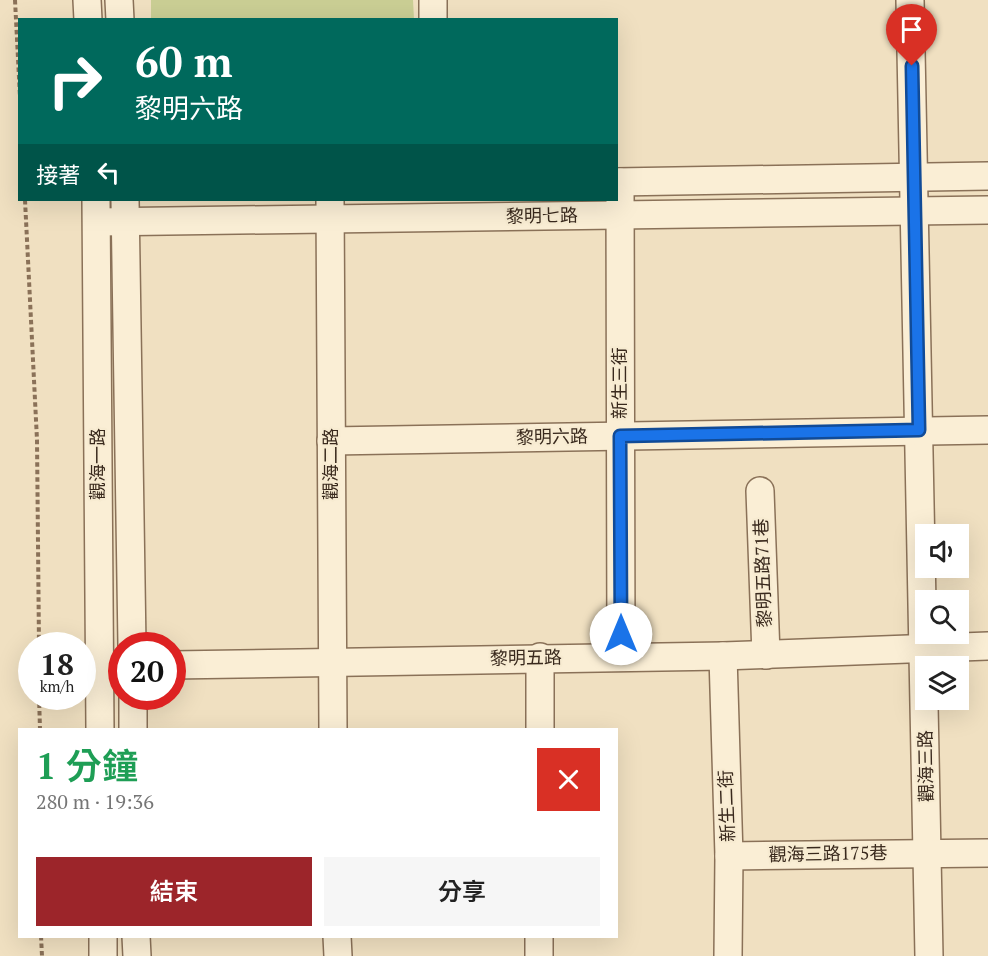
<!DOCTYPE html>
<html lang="zh-TW">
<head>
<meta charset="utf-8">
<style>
	body { margin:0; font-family:"PT Serif","Noto Sans TC",serif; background:#f6f6f6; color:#222; height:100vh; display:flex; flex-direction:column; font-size:22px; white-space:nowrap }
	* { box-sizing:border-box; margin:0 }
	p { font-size:20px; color:#767676 }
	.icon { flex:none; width:33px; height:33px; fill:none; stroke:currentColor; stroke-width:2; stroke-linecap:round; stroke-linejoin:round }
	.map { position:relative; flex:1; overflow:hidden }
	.side { position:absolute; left:18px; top:728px; width:600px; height:210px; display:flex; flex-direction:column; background:#fff; border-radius:0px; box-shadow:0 6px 24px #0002 }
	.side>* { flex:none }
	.guide { position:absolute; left:18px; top:18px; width:600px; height:183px; border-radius:0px; box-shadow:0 6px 24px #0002; background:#00695c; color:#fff; overflow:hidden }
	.tools { position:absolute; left:915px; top:524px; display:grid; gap:12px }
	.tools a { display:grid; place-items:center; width:54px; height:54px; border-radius:0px; background:#fff; box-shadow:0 6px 24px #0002; font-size:30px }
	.speed { position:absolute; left:18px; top:632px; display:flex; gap:12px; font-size:30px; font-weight:700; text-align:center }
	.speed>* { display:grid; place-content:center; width:78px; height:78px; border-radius:50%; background:#fff; box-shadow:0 6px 24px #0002; line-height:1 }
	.speed small { font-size:15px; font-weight:400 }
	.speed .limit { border:9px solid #d22; background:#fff; color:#111 }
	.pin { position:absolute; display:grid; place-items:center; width:51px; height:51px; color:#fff; margin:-62px -26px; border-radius:50% 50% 50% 0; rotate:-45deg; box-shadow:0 0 6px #0007 }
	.pin .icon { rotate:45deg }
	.me { position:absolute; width:66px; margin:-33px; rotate:0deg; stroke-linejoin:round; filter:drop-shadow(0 0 4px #0008) }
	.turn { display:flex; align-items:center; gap:21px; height:126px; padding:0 18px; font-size:27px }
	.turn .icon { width:78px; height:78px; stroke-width:2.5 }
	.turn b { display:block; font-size:42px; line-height:51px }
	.then { display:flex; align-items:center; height:57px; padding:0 18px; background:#0003; gap:12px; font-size:22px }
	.round { display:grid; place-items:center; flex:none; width:63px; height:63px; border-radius:0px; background:#f6f6f6 }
	.headline { display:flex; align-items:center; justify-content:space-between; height:102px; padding:0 18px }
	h1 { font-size:36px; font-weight:600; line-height:45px; color:#1e9e55 }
	.action { display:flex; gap:12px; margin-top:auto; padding:12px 18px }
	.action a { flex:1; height:69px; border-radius:0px; background:#9c252a; color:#fff; font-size:24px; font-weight:600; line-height:69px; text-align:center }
	.action a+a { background:#f6f6f6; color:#222 }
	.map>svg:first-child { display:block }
</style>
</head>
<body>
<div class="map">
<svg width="988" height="956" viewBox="0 0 988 956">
	<rect width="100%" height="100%" fill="#f0e0c1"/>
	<polygon fill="#cace94" points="151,0 413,0 414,19 151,19"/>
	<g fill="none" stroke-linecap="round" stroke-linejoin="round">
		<defs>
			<g id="minor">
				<polyline points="87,0 88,20"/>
				<polyline points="119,0 120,20"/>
				<polyline points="433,0 433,20"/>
				<polyline points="910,0 929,956"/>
				<polyline points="616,182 988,176"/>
				<polyline points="620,182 621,656"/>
				<polyline points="96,200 100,729"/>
				<polyline points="125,200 132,645"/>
				<polyline points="330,200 333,729"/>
				<polyline points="97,222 988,210"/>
				<polyline points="331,441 988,430"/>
				<polyline points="760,491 766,655"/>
				<polyline points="723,656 729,856 728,956"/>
				<polyline points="172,665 723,656 988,646"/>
				<polyline points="133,696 133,729"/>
				<polyline points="540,729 540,657"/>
				<polyline points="729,856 988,853"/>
				<polyline points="103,936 103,956"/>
				<polyline points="136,936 137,956"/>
				<polyline points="337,936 338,956"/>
				<polyline points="539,956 539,936"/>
			</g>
		</defs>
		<use href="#minor" stroke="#8a7158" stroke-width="30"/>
		<g stroke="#8a7158" stroke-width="4" stroke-dasharray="4.5 3" stroke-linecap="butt">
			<polyline points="15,0 20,97"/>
			<polyline points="25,200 37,440 39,645"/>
			<polyline points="39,696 40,729"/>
			<polyline points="41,936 42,956"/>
		</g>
		<use href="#minor" stroke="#faeed5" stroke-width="27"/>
	</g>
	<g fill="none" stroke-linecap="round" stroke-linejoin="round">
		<defs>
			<polyline id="route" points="621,634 620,436 919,430 912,66"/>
		</defs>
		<use href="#route" stroke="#114b97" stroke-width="15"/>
		<use href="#route" stroke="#1a73e8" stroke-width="10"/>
	</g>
	<g text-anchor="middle" stroke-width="4.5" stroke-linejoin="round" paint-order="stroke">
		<g font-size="18" fill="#39291d" stroke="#f7ebd1">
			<text transform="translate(542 216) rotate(-1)" y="6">黎明七路</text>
			<text transform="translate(620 383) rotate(-90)" y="6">新生三街</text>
			<text transform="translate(552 437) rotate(-1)" y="6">黎明六路</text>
			<text transform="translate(98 464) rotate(-90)" y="6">觀海一路</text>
			<text transform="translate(331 464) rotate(-90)" y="6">觀海二路</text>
			<text transform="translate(763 573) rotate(-92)" y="6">黎明五路71巷</text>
			<text transform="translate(526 658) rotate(-1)" y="6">黎明五路</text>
			<text transform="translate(926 766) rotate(-91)" y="6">觀海三路</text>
			<text transform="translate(727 806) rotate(-92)" y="6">新生二街</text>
			<text transform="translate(828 854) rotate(-1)" y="6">觀海三路175巷</text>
		</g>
	</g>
</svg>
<div class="tools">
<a><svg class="icon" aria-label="sound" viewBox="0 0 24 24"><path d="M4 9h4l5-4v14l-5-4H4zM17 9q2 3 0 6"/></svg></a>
<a><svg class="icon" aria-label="search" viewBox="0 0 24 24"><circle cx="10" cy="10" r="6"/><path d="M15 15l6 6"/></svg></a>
<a><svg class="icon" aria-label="layers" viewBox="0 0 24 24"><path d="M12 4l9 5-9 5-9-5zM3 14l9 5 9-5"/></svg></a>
</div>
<div class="speed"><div>18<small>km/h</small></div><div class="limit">20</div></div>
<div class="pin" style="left:912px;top:66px;background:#d93025"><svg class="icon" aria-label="arrive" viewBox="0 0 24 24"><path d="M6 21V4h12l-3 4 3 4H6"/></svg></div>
<svg class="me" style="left:621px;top:634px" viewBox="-20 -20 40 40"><circle r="19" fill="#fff"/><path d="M0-13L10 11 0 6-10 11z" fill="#1a73e8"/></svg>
<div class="guide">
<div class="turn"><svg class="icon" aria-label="right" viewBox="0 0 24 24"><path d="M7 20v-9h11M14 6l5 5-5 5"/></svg><div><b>60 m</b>黎明六路</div></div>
<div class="then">接著<svg class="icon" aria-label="left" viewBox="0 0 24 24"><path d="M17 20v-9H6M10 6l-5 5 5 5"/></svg></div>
</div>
<section class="side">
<div class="headline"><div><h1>1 分鐘</h1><p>280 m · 19:36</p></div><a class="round" style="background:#d93025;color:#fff"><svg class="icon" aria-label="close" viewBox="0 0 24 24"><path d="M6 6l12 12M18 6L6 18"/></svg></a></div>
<div class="action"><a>結束</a><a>分享</a></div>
</section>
</div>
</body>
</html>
